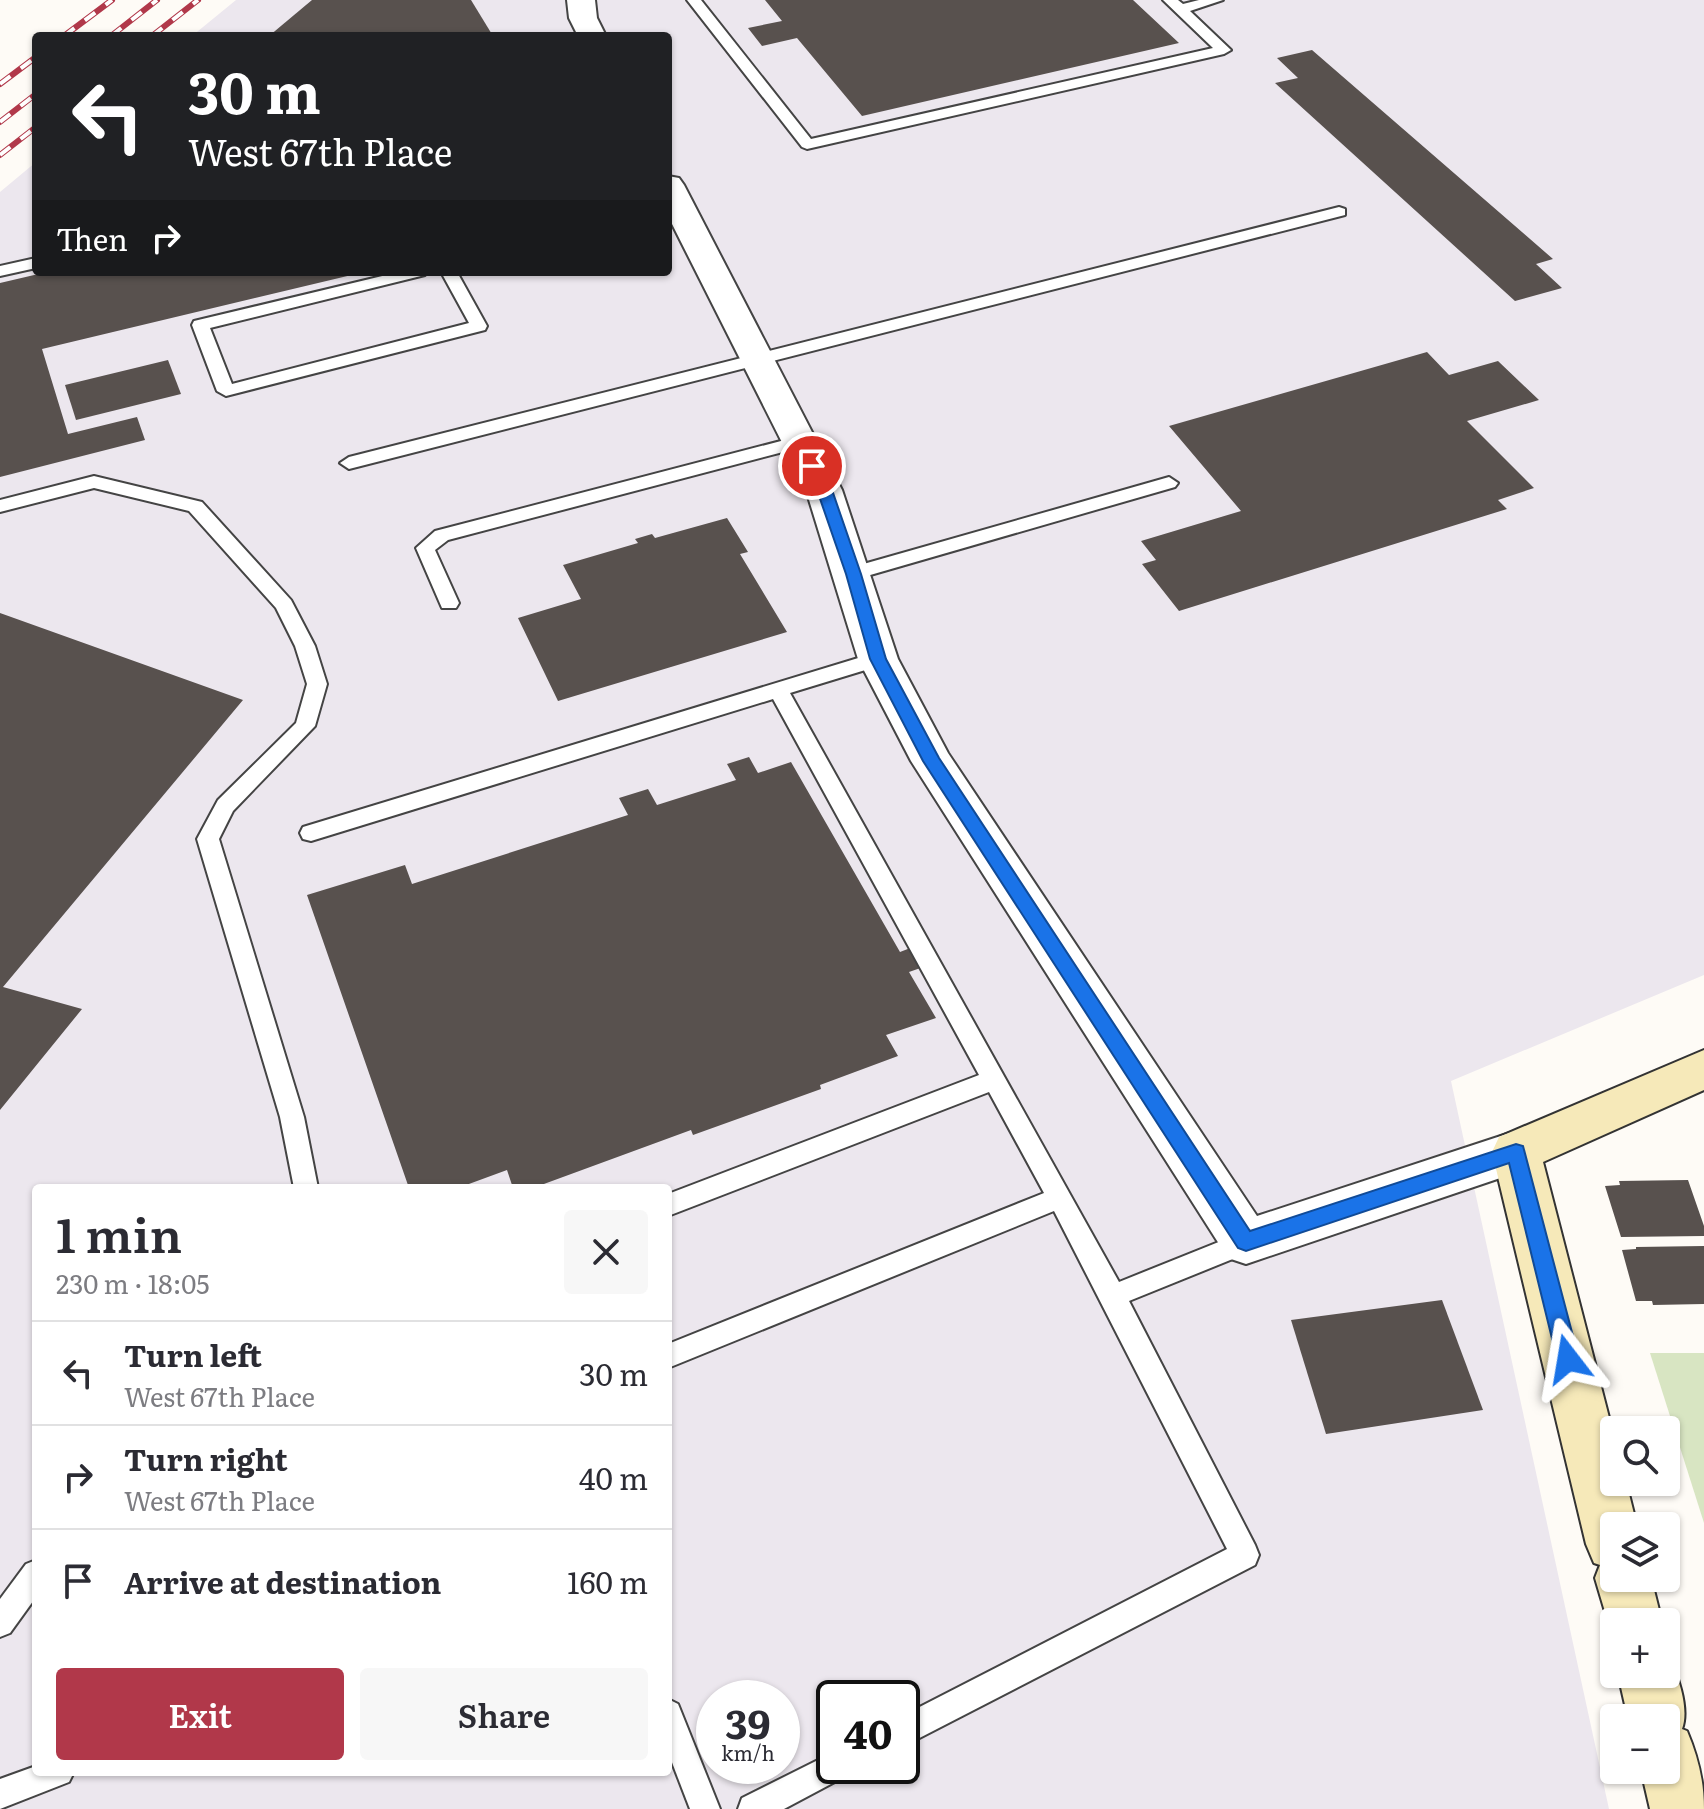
<!DOCTYPE html>
<html lang="en">
<head>
<meta charset="utf-8">
<style>
	body { margin:0; font-family:Literata,serif; background:#f7f7f7; color:#2b2b33; height:100vh; display:flex; flex-direction:column; font-size:30px; white-space:nowrap }
	* { box-sizing:border-box; margin:0 }
	p { font-size:26px; color:#7c7c81 }
	.icon { flex:none; width:44px; height:44px; fill:none; stroke:currentColor; stroke-width:2; stroke-linecap:round; stroke-linejoin:round }
	.map { position:relative; flex:1; overflow:hidden }
	.details { position:absolute; left:32px; top:1184px; width:640px; height:592px; display:flex; flex-direction:column; background:#fff; border-radius:8px; box-shadow:0 2px 6px #0004 }
	.details>* { flex:none }
	.hud { position:absolute; left:32px; top:32px; width:640px; height:244px; border-radius:8px; box-shadow:0 2px 6px #0004; background:#202124; color:#fff; overflow:hidden }
	.controls { position:absolute; left:1600px; top:1416px; display:grid; gap:16px }
	.controls a { display:grid; place-items:center; width:80px; height:80px; border-radius:8px; background:#fff; box-shadow:0 2px 6px #0004; font-size:40px }
	.speed { position:absolute; left:696px; top:1680px; display:flex; gap:16px; font-size:40px; font-weight:700; text-align:center }
	.speed>* { display:grid; place-content:center; width:104px; height:104px; border-radius:50%; background:#fff; box-shadow:0 2px 6px #0004; line-height:1 }
	.speed small { font-size:20px; font-weight:400 }
	.speed .limit { border:4px solid #111; border-radius:12px; background:#fff; color:#111 }
	.pin { position:absolute; display:grid; place-items:center; width:68px; height:68px; color:#fff; margin:-34px; border:4px solid #fff; border-radius:50%; box-shadow:0 2px 8px #0007 }
	.me { position:absolute; width:88px; margin:-44px; rotate:346deg; stroke-linejoin:round; filter:drop-shadow(0 0 6px #0008) }
	.turn { display:flex; align-items:center; gap:28px; height:168px; padding:0 24px; font-size:36px }
	.turn .icon { width:104px; height:104px; stroke-width:2.5 }
	.turn b { display:block; font-size:56px; line-height:68px }
	.then { display:flex; align-items:center; height:76px; padding:0 24px; background:#0003; gap:16px; font-size:30px }
	.round { display:grid; place-items:center; flex:none; width:84px; height:84px; border-radius:8px; background:#f7f7f7 }
	.summary { display:flex; align-items:center; justify-content:space-between; height:136px; padding:0 24px }
	h1 { font-size:48px; font-weight:600; line-height:60px }
	.cta { display:flex; gap:16px; margin-top:auto; padding:16px 24px }
	.cta a { flex:1; height:92px; border-radius:8px; background:#b1384a; color:#fff; font-size:32px; font-weight:600; line-height:92px; text-align:center }
	.cta a+a { background:#f7f7f7; color:#2b2b33 }
	ul { padding:0; list-style:none }
	li { display:flex; align-items:center; gap:24px; height:104px; padding:0 24px; border-top:2px solid #e1e1e2 }
	li div { flex:1 }
	li b { display:block; font-size:30px }
	li em { font-style:normal }
	.map>svg:first-child { display:block }
</style>
</head>
<body>
<div class="map">
<svg width="1704" height="1809" viewBox="0 0 1704 1809">
	<rect width="100%" height="100%" fill="#fefbf6"/>
	<path fill="#ece7ee" fill-rule="evenodd" d="M236 0H1704V975L1451 1081 1609 1809H0V192L36 162V272H668V36H192ZM36 1188H668V1772H36ZM714 1698H782V1766H714ZM834 1698H902V1766H834Z"/>
	<polygon fill="#d8e5c2" points="1650,1353 1704,1353 1704,1523"/>
	<g fill="#58514e">
		<polygon points="312,0 471,0 493,36 269,36"/>
		<polygon points="765,0 1133,0 1179,43 862,116 797,38 762,46 748,28 782,21"/>
		<polygon points="1312,50 1553,259 1536,264 1562,288 1515,301 1275,83 1298,78 1277,58"/>
		<polygon points="47,272 360,272 360,273 42,349 68,434 137,417 145,440 0,477 0,283"/>
		<polygon points="1427,352 1449,375 1498,361 1539,400 1467,421 1534,488 1498,500 1507,509 1179,611 1142,564 1156,560 1141,541 1241,511 1169,426"/>
		<polygon points="168,360 181,394 76,420 65,385"/>
		<polygon points="727,518 748,552 740,554 787,632 558,701 518,618 581,599 563,565 638,543 635,539 652,534 655,538"/>
		<polygon points="0,613 243,700 3,987 82,1009 0,1110"/>
		<polygon points="749,757 758,773 791,762 900,952 918,945 929,965 909,972 936,1018 886,1035 898,1056 820,1085 821,1089 693,1135 691,1130 533,1188 513,1188 507,1170 458,1188 409,1188 307,895 405,865 412,884 628,815 619,798 648,789 657,805 736,780 727,764"/>
		<polygon points="1688,1180 1704,1226 1704,1236 1621,1237 1605,1186 1620,1185 1619,1181"/>
		<polygon points="1704,1246 1704,1304 1653,1305 1652,1301 1636,1301 1622,1250 1636,1249 1636,1247"/>
		<polygon points="1442,1300 1483,1410 1326,1434 1291,1320"/>
	</g>
	<g fill="none" stroke-linecap="round" stroke-linejoin="round">
		<defs>
			<g id="lane">
				<polygon points="687,0 701,0 811,139 1213,48 1163,0 1178,0 1183,4 1199,0 1223,0 1190,11 1231,50 1224,54 807,149 802,147"/>
				<polygon points="1339,207 1345,209 1345,215 349,469 340,463 349,457"/>
				<polygon points="36,258 36,268 0,276 0,266"/>
				<polygon points="399,272 427,272 425,275 210,328 232,384 469,323 441,272 457,272 487,326 485,330 226,396 217,391 192,325 194,321"/>
				<polygon points="800,436 809,442 806,446 448,540 435,550 459,603 456,608 442,608 416,548 435,531"/>
				<polygon points="94,476 202,502 291,600 315,646 327,684 315,726 233,811 219,839 304,1117 318,1188 294,1188 280,1117 197,839 218,800 296,723 307,684 295,646 276,608 189,511 94,488 0,512 0,500"/>
				<polygon points="1169,477 1178,483 1175,487 853,580 843,574 846,569"/>
				<polygon points="878,652 888,659 885,664 790,693 1119,1282 1246,1231 1255,1234 1258,1242 1255,1250 1129,1301 1255,1545 1259,1555 1255,1565 902,1747 902,1716 1227,1549 1054,1211 668,1368 668,1344 1044,1193 989,1092 668,1216 668,1194 979,1075 773,699 311,841 303,839 300,833 303,827"/>
				<polygon points="36,1560 36,1597 10,1633 0,1637 0,1599 26,1564"/>
				<polygon points="668,1699 678,1704 720,1809 690,1809 668,1752"/>
				<polygon points="834,1752 834,1766 851,1766 846,1776 784,1809 738,1809 742,1798"/>
				<polygon points="36,1766 36,1772 74,1772 69,1782 0,1809 0,1779"/>
			</g>
			<g id="street">
				<polygon points="567,0 595,0 597,18 606,36 578,36 569,18"/>
				<polygon points="668,176 679,178 684,185 842,490 898,659 948,753 1257,1216 1516,1131 1533,1137 1540,1152 1533,1167 1246,1264 1228,1258 911,761 858,659 806,490 668,216"/>
			</g>
			<g id="secondary">
				<polygon points="1704,1050 1704,1090 1543,1162 1614,1437 1614,1482 1626,1482 1637,1526 1614,1526 1614,1578 1651,1578 1662,1622 1614,1622 1614,1642 1595,1578 1600,1565 1594,1563 1586,1544 1492,1152 1499,1137"/>
				<path d="M1666 1653C1677 1671 1690 1708 1682 1729L1687 1731C1698 1757 1704 1781 1704 1809H1650L1641 1770H1666V1718H1628L1618 1674H1666Z"/>
			</g>
		</defs>
		<use href="#lane" stroke="#444" stroke-width="4"/>
		<use href="#street" stroke="#444" stroke-width="4"/>
		<use href="#secondary" stroke="#333" stroke-width="4"/>
		<use href="#lane" fill="#fff" fill-rule="evenodd"/>
		<use href="#street" fill="#fff" fill-rule="evenodd"/>
		<use href="#secondary" fill="#f6e9b9" fill-rule="evenodd"/>
		<defs>
			<g id="rail">
				<polyline points="64,36 112,0"/>
				<polyline points="111,36 157,0"/>
				<polyline points="152,36 198,0"/>
				<polyline points="0,84 36,57"/>
				<polyline points="0,122 36,94"/>
				<polyline points="0,155 36,127"/>
			</g>
		</defs>
		<use href="#rail" stroke="#b1384a" stroke-width="6"/>
		<use href="#rail" stroke="#fff" stroke-width="4" stroke-dasharray="13" stroke-linecap="butt"/>
	</g>
	<polygon fill="#1a73e8" stroke="#114b97" stroke-width="2" points="812,461 817,462 832,490 861,574 886,659 939,758 1250,1231 1516,1144 1523,1146 1579,1359 1576,1366 1568,1369 1560,1366 1557,1359 1509,1163 1246,1251 1238,1248 923,761 870,659 846,574 817,490 804,466"/>
</svg>
<div class="controls">
<a><svg class="icon" aria-label="search" viewBox="0 0 24 24"><circle cx="10" cy="10" r="6"/><path d="M15 15l6 6"/></svg></a>
<a><svg class="icon" aria-label="layers" viewBox="0 0 24 24"><path d="M12 4l9 5-9 5-9-5zM3 14l9 5 9-5"/></svg></a>
<a>+</a>
<a>−</a>
</div>
<div class="speed"><div>39<small>km/h</small></div><div class="limit">40</div></div>
<div class="pin" style="left:812px;top:466px;background:#d93025"><svg class="icon" aria-label="arrive" viewBox="0 0 24 24"><path d="M6 21V4h12l-3 4 3 4H6"/></svg></div>
<svg class="me" style="left:1568px;top:1359px" viewBox="-20 -20 40 40"><path d="M0-17L14 15 0 8-14 15z" fill="#1a73e8" stroke="#fff" stroke-width="4"/></svg>
<div class="hud">
<div class="turn"><svg class="icon" aria-label="left" viewBox="0 0 24 24"><path d="M17 20v-9H6M10 6l-5 5 5 5"/></svg><div><b>30 m</b>West 67th Place</div></div>
<div class="then">Then<svg class="icon" aria-label="right" viewBox="0 0 24 24"><path d="M7 20v-9h11M14 6l5 5-5 5"/></svg></div>
</div>
<section class="details">
<div class="summary"><div><h1>1 min</h1><p>230 m · 18:05</p></div><a class="round"><svg class="icon" aria-label="close" viewBox="0 0 24 24"><path d="M6 6l12 12M18 6L6 18"/></svg></a></div>
<ul>
<li><svg class="icon" aria-label="left" viewBox="0 0 24 24"><path d="M17 20v-9H6M10 6l-5 5 5 5"/></svg><div><b>Turn left</b><p>West 67th Place</p></div><em>30 m</em></li>
<li><svg class="icon" aria-label="right" viewBox="0 0 24 24"><path d="M7 20v-9h11M14 6l5 5-5 5"/></svg><div><b>Turn right</b><p>West 67th Place</p></div><em>40 m</em></li>
<li><svg class="icon" aria-label="arrive" viewBox="0 0 24 24"><path d="M6 21V4h12l-3 4 3 4H6"/></svg><div><b>Arrive at destination</b></div><em>160 m</em></li>
</ul>
<div class="cta"><a>Exit</a><a>Share</a></div>
</section>
</div>
</body>
</html>
